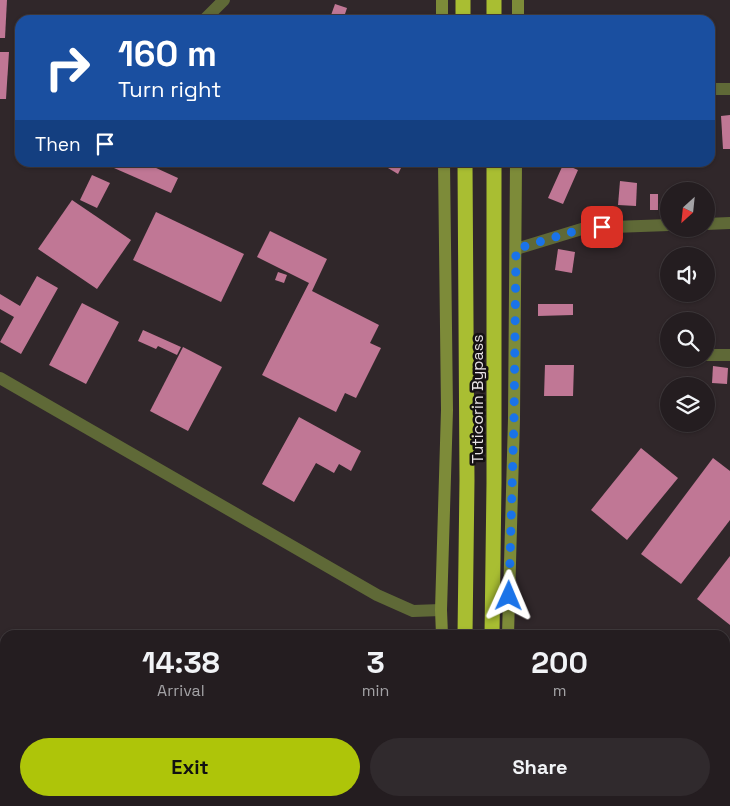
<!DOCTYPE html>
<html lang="en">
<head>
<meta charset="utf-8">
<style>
	body { margin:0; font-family:"Space Grotesk",sans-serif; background:#302a2d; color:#f1f3f6; height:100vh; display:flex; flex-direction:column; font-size:19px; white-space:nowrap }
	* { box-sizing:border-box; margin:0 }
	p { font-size:16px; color:#a3a2a5 }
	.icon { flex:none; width:28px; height:28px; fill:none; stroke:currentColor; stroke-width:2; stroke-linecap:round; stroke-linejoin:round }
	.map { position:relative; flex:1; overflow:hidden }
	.details { position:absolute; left:0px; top:630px; width:730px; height:176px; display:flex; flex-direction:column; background:#241d20; border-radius:15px 15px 0 0; box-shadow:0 1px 4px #0004,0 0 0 1px #413b3e }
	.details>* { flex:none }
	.top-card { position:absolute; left:15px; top:15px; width:700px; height:152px; border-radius:15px; box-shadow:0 1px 4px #0004,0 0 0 1px #413b3e; background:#1a4fa0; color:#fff; overflow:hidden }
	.needle { width:32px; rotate:207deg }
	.tools { position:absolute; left:660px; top:182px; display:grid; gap:10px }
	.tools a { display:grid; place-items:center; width:55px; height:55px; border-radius:50%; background:#241d20; box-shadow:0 1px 4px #0004,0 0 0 1px #413b3e; font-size:25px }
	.pin { position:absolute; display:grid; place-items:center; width:42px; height:42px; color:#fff; margin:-21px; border-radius:10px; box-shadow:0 2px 8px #0006 }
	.me { position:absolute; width:55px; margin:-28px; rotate:1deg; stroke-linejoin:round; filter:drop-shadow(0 0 4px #0008) }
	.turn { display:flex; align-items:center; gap:18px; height:105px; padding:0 20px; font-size:22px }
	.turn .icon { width:65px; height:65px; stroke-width:2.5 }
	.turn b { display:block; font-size:35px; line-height:42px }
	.then { display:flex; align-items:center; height:48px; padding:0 20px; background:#0003; gap:10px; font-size:19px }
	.eta { display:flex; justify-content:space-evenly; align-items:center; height:85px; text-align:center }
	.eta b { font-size:30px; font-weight:700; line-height:35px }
	.button { display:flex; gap:10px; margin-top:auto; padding:10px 20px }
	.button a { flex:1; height:58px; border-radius:30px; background:#aec509; color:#111; font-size:20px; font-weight:700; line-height:58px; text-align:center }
	.button a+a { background:#302a2d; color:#f1f3f6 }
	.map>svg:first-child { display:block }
</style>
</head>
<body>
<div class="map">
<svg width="730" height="806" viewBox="0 0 730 806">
	<rect width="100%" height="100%" fill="#30272a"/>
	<g fill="#c07795">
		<polygon points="0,0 7,0 5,38 0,38"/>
		<polygon points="335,4 347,8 343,20 335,20 330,18"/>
		<polygon points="0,52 9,52 6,99 0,99"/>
		<polygon points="730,115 730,149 723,149 721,116"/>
		<polygon points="116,162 143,162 178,178 171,193 114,168"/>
		<polygon points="378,162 404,162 398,174"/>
		<polygon points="551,162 565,162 564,164 578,170 563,204 548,198 562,167"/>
		<polygon points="92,175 110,183 97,208 80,200"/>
		<polygon points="620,181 637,183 636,206 618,205"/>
		<rect x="650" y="194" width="8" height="16"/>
		<polygon points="72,200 131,240 97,289 38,249"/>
		<polygon points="156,212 244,254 221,302 133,260"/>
		<polygon points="270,231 327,259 312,291 379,325 370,343 381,348 356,398 345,393 336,412 262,375 309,283 257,257"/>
		<polygon points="558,249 575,252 572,273 555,270"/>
		<polygon points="278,272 287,275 284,283 275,280"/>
		<polygon points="37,276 58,288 21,354 0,342 14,317 0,309 0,294 20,306"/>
		<polygon points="82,303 119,322 86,384 49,365"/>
		<polygon points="538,304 573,304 573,315 538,316"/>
		<polygon points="143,330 181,347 177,355 158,346 156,349 138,341"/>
		<polygon points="183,347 222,367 188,431 150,411"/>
		<polygon points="545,365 574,365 573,396 544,396"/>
		<polygon points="713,366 728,368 727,384 712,383"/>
		<polygon points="299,417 361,451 351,471 339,464 334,473 316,463 294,502 262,484"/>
		<polygon points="641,448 678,478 627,540 591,510"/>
		<polygon points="713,458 730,471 730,520 681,584 641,554"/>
		<polygon points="730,556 730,625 697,599"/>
		<polygon points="0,780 5,782 5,794 1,806 0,806"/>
		<polygon points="547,801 563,801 564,806 547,806"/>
		<polygon points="664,801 685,801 681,806 663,806 662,805"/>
	</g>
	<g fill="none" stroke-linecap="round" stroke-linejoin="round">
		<g stroke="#5f6937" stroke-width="12">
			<polyline points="204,20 224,0"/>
			<polyline points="710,89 730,89"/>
			<polyline points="706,224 730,223"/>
			<polyline points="516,249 585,228 669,225"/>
			<polyline points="706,355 730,355"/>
			<polyline points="0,378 377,595 413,611 441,610"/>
			<polyline points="0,727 5,728"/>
			<polyline points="235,801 249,806"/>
		</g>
		<g stroke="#7d8b39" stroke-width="12">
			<polyline points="442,0 442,20"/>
			<polyline points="518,0 518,20"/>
			<polyline points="442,635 441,610 447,410 444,162"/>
			<polyline points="508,635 514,419 516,162"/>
			<polyline points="450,801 451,806"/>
			<polyline points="513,801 513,806"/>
		</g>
		<g stroke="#a9be32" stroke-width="15">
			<polyline points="463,0 463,20"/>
			<polyline points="494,20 494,0"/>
			<polyline points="465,162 467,480 465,635"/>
			<polyline points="492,635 494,483 494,162"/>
			<polyline points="472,801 472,806"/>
			<polyline points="495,801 495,806"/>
		</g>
	</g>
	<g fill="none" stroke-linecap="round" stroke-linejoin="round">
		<polyline stroke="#1a73e8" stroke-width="9" stroke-dasharray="0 16.2" points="509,596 514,419 516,249 585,228 602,227"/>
	</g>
	<g text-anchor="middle" stroke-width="5" stroke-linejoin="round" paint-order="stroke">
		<g font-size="16" fill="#e8e2e4" stroke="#151113">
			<text transform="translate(477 399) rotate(-90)" y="6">Tuticorin Bypass</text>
		</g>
	</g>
</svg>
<div class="tools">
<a><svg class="needle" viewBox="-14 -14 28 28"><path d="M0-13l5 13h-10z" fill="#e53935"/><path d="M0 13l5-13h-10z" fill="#a3a2a5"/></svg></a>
<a><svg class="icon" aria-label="sound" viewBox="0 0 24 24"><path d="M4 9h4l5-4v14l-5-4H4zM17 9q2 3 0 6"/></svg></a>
<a><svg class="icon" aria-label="search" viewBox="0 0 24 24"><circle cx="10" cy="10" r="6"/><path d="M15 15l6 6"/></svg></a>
<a><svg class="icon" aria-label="layers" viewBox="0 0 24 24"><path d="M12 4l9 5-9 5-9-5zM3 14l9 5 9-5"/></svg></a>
</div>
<div class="pin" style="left:602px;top:227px;background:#d93025"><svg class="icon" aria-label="arrive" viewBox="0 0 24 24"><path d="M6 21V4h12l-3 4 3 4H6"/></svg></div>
<svg class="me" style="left:509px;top:596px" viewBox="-20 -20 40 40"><path d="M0-17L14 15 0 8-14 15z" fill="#1a73e8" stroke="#fff" stroke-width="4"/></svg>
<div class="top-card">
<div class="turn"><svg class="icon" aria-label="right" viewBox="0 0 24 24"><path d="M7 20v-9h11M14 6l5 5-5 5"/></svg><div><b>160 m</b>Turn right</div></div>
<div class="then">Then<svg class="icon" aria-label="arrive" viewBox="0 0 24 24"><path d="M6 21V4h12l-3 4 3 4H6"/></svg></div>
</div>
<section class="details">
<div class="eta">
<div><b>14:38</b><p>Arrival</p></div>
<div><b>3</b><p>min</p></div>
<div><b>200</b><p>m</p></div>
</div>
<div class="button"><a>Exit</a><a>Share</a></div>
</section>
</div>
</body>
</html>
